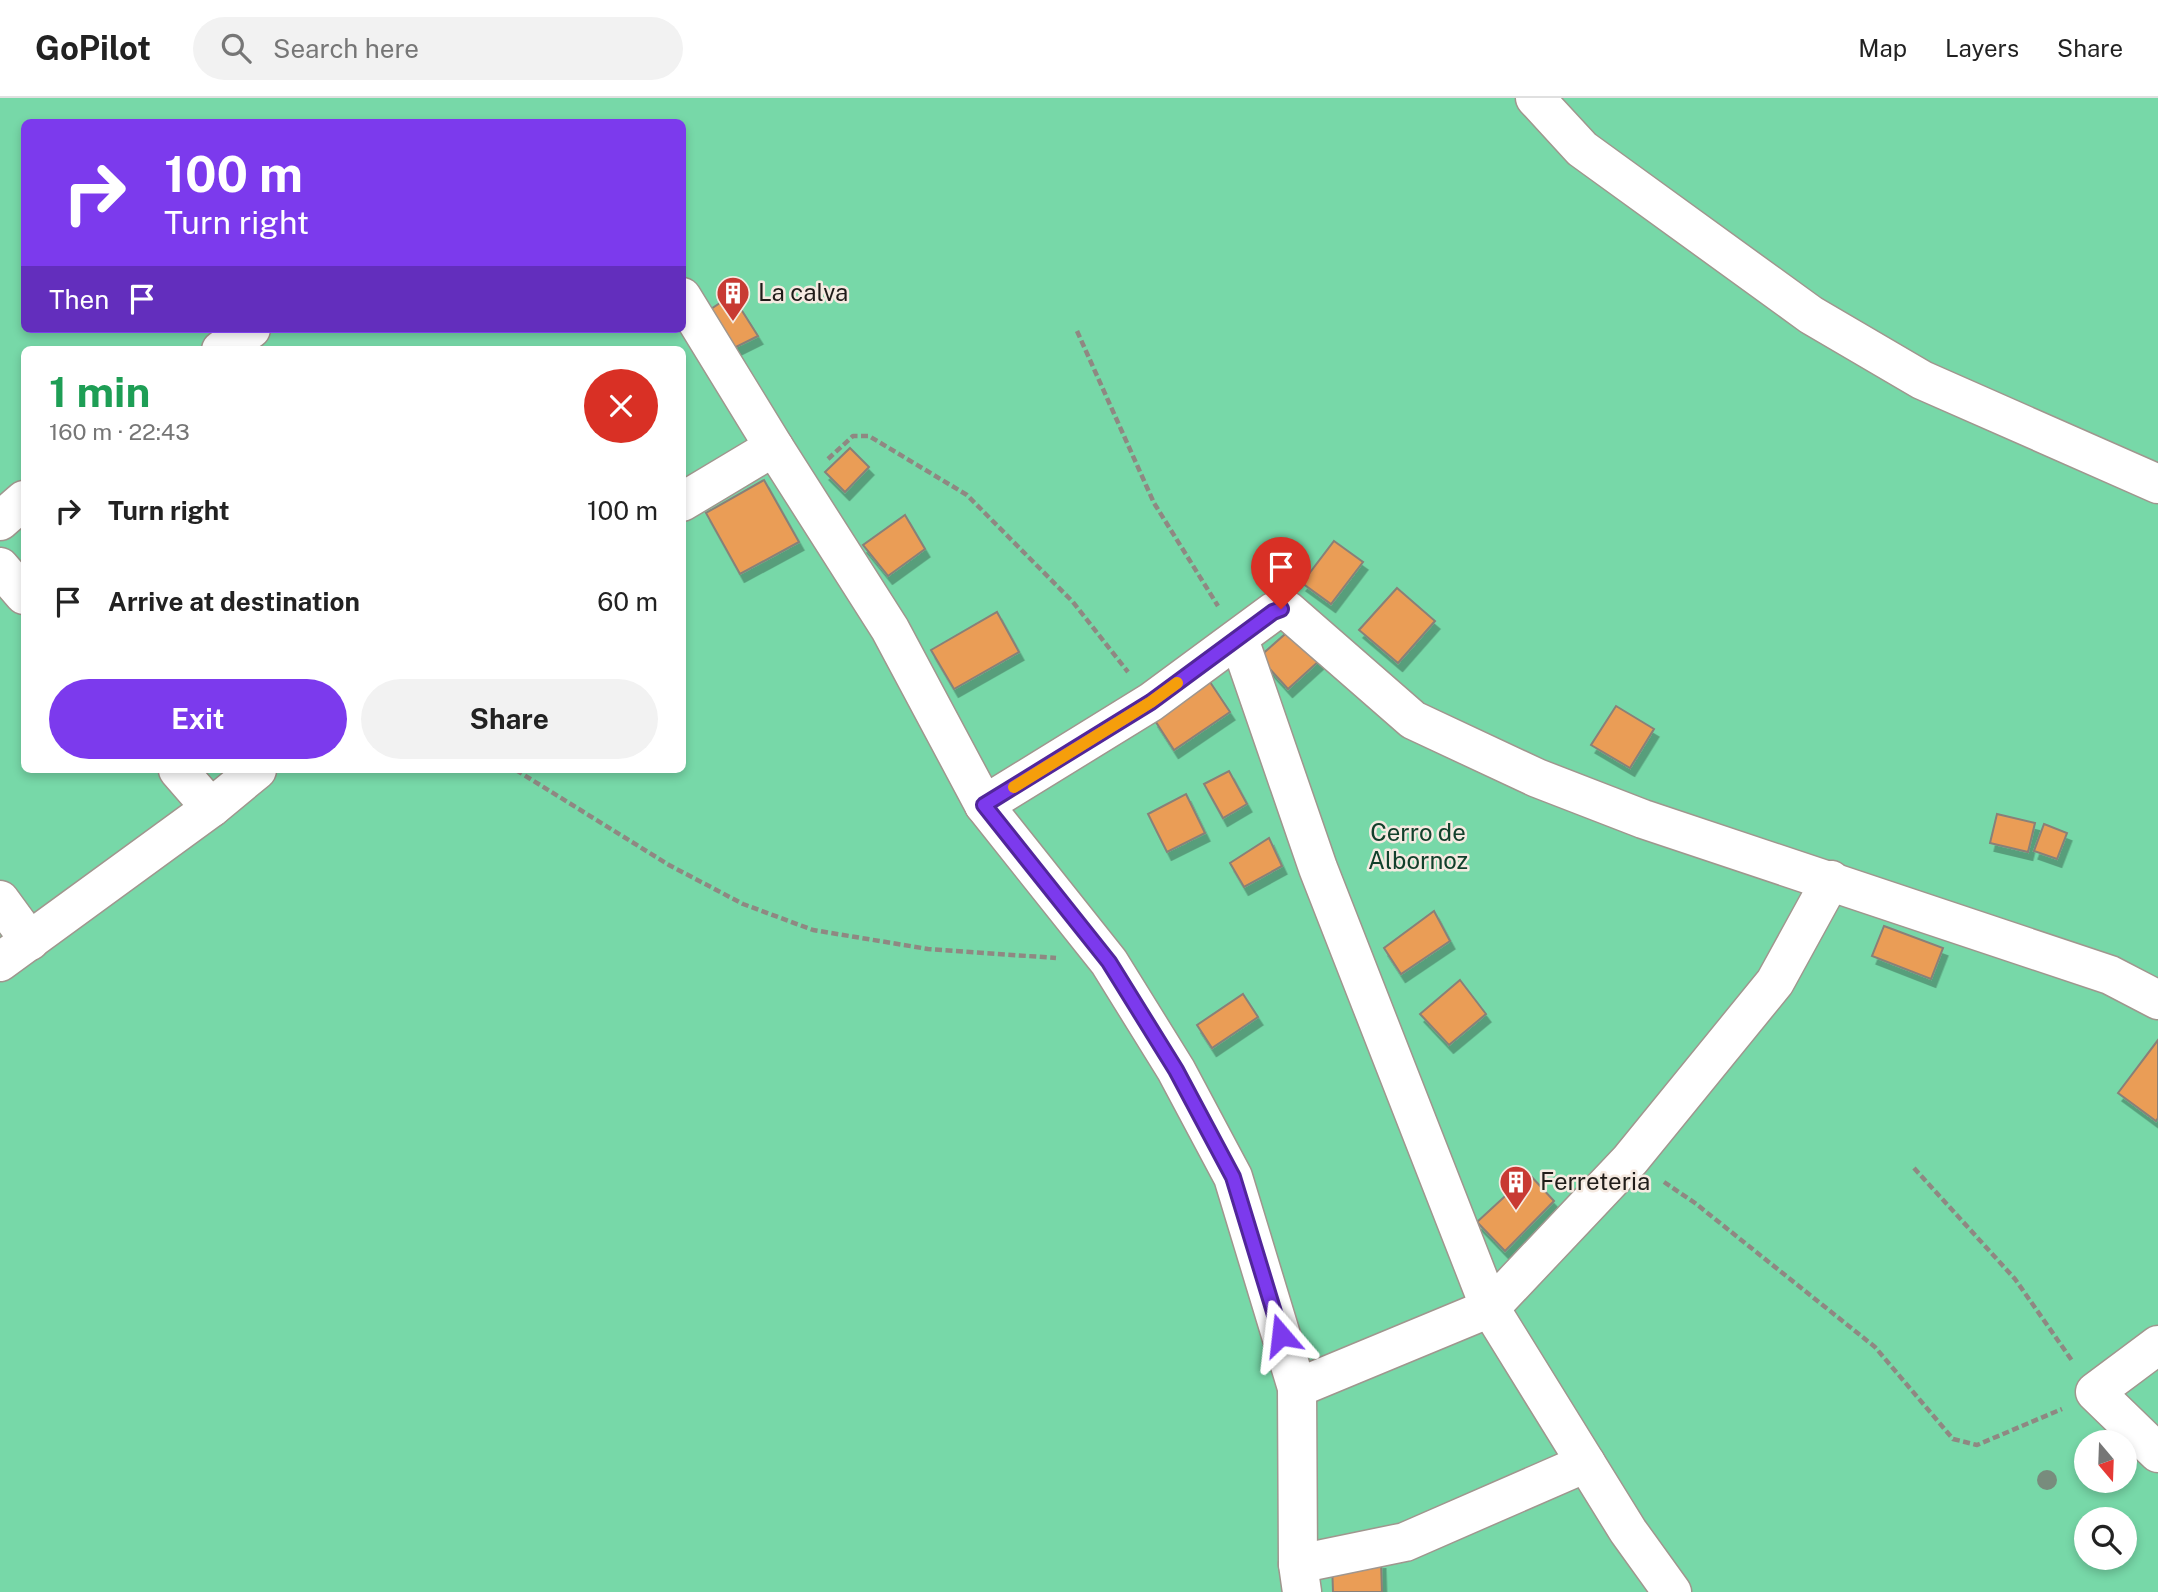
<!DOCTYPE html>
<html lang="en">
<head>
<meta charset="utf-8">
<style>
	body { margin:0; font-family:"Public Sans",sans-serif; background:#f2f2f2; color:#222; height:100vh; display:flex; flex-direction:column; font-size:26px; white-space:nowrap }
	* { box-sizing:border-box; margin:0 }
	p { font-size:23px; color:#767676 }
	.icon { flex:none; width:38px; height:38px; fill:none; stroke:currentColor; stroke-width:2; stroke-linecap:round; stroke-linejoin:round }
	.map { position:relative; flex:1; overflow:hidden }
	.side { position:absolute; left:21px; top:248px; width:665px; height:427px; display:flex; flex-direction:column; background:#fff; border-radius:10px; box-shadow:0 4px 10px #0003 }
	.side>* { flex:none }
	.top-card { position:absolute; left:21px; top:21px; width:665px; height:214px; border-radius:10px; box-shadow:0 4px 10px #0003; background:#7c3aed; color:#fff; overflow:hidden }
	.needle { width:46px; rotate:161deg }
	.controls { position:absolute; left:2074px; top:1332px; display:grid; gap:14px }
	.controls a { display:grid; place-items:center; width:63px; height:63px; border-radius:50%; background:#fff; box-shadow:0 4px 10px #0003; font-size:35px }
	.pin { position:absolute; display:grid; place-items:center; width:60px; height:60px; color:#fff; margin:-72px -30px; border-radius:50% 50% 50% 0; rotate:-45deg; box-shadow:0 0 7px #0007 }
	.pin .icon { rotate:45deg }
	.me { position:absolute; width:77px; margin:-38px; rotate:343deg; stroke-linejoin:round; filter:drop-shadow(0 0 5px #0008) }
	.turn { display:flex; align-items:center; gap:24px; height:147px; padding:0 28px; font-size:32px }
	.turn .icon { width:91px; height:91px; stroke-width:2.5 }
	.turn b { display:block; font-size:49px; line-height:60px }
	.then { display:flex; align-items:center; height:66px; padding:0 28px; background:#0003; gap:14px; font-size:26px }
	.round { display:grid; place-items:center; flex:none; width:74px; height:74px; border-radius:37px; background:#f2f2f2 }
	.head { display:flex; align-items:center; justify-content:space-between; height:119px; padding:0 28px }
	h1 { font-size:42px; font-weight:700; line-height:52px; color:#1e9e55 }
	.cta { display:flex; gap:14px; margin-top:auto; padding:14px 28px }
	.cta a { flex:1; height:80px; border-radius:42px; background:#7c3aed; color:#fff; font-size:28px; font-weight:700; line-height:80px; text-align:center }
	.cta a+a { background:#f2f2f2; color:#222 }
	ul { padding:0; list-style:none }
	li { display:flex; align-items:center; gap:21px; height:91px; padding:0 28px }
	li div { flex:1 }
	li b { display:block; font-size:26px }
	li em { font-style:normal }
	header { display:flex; align-items:center; gap:42px; box-sizing:border-box; height:98px; padding:0 35px; background:#fff; border-bottom:2px solid #e0e0e0 }
	header strong { font-size:33px }
	nav { display:flex; gap:38px; margin-inline-start:auto; font-size:24px }
	.search { width:490px; height:63px; background:#f2f2f2; display:flex; align-items:center; gap:18px; box-sizing:border-box; padding:0 24px; border-radius:38px; color:#767676; font-size:26px }
	.map>svg:first-child { display:block }
</style>
</head>
<body>
<header>
<strong>GoPilot</strong>
<div class="search"><svg class="icon" aria-label="search" viewBox="0 0 24 24"><circle cx="10" cy="10" r="6"/><path d="M15 15l6 6"/></svg>Search here</div>
<nav><a>Map</a><a>Layers</a><a>Share</a></nav>
</header>
<div class="map">
<svg width="2158" height="1494" viewBox="0 0 2158 1494">
	<defs>
		<filter id="shadow"><feDropShadow dx="4.5" dy="8" stdDeviation="0" flood-color="#0004"/></filter>
	</defs>
	<rect width="100%" height="100%" fill="#f5eae1"/>
	<path fill="#77d8a8" fill-rule="evenodd" d="M0 0H2158V1494H0ZM24 24H682V231H24ZM24 252H682V672H24ZM2086 1344H2124V1382H2086ZM2086 1421H2124V1460H2086Z"/>
	<g fill="#ea9d56" stroke="#898078" stroke-width="2" filter="url(#shadow)">
		<polygon points="732,197 758,238 732,251 708,213"/>
		<polygon points="850,350 869,369 845,394 825,374"/>
		<polygon points="764,382 799,444 740,476 706,415"/>
		<polygon points="905,417 925,451 888,478 863,447"/>
		<polygon points="1334,443 1363,464 1331,506 1302,485"/>
		<polygon points="1397,490 1435,523 1398,565 1359,532"/>
		<polygon points="997,514 1019,554 954,591 931,552"/>
		<polygon points="1292,530 1320,562 1288,591 1259,559"/>
		<polygon points="1210,584 1230,614 1174,652 1154,621"/>
		<polygon points="1616,608 1654,631 1630,670 1591,647"/>
		<polygon points="1229,673 1247,706 1223,720 1204,686"/>
		<polygon points="1186,696 1205,735 1167,754 1148,716"/>
		<polygon points="1997,716 2035,725 2028,754 1990,745"/>
		<polygon points="2044,726 2067,735 2057,761 2034,753"/>
		<polygon points="1269,740 1282,768 1244,789 1230,765"/>
		<polygon points="1434,813 1450,843 1401,876 1384,850"/>
		<polygon points="1884,828 1943,850 1931,881 1872,858"/>
		<polygon points="1460,882 1486,916 1449,947 1420,916"/>
		<polygon points="1243,896 1258,919 1212,950 1197,927"/>
		<polygon points="2158,942 2158,1020 2156,1023 2118,995"/>
		<polygon points="1529,1076 1554,1103 1505,1153 1477,1124"/>
		<polygon points="1381,1463 1382,1494 1333,1494 1332,1465"/>
	</g>
	<g fill="none" stroke-linecap="round" stroke-linejoin="round">
		<defs>
			<g id="minor">
				<polyline points="1535,0 1582,51 1811,217 1922,282 2158,386"/>
				<polyline points="682,199 774,349 890,531 984,707 1109,864 1176,972 1233,1079 1297,1290 1298,1466 1302,1494"/>
				<polyline points="221,252 251,231"/>
				<polyline points="682,404 774,349"/>
				<polyline points="0,423 24,402"/>
				<polyline points="0,469 24,497"/>
				<polyline points="1239,541 1318,770 1490,1210 1628,1433 1672,1494"/>
				<polyline points="178,672 211,710"/>
				<polyline points="984,707 1151,604 1273,514 1281,511 1287,512 1413,622 1537,680 1643,721 2110,877 2158,902"/>
				<polyline points="0,802 30,843"/>
				<polyline points="0,864 211,710 257,672"/>
				<polyline points="2158,1247 2095,1294 2158,1355"/>
				<polyline points="1297,1290 1490,1210 1630,1062 1775,884 1831,782"/>
				<polyline points="1298,1466 1405,1444 1586,1365"/>
			</g>
		</defs>
		<use href="#minor" stroke="#a0968e" stroke-width="41"/>
		<g stroke="#8f8882" stroke-width="4.5" stroke-dasharray="7 3.5" stroke-linecap="butt">
			<polyline points="1077,233 1154,405 1218,508"/>
			<polyline points="828,361 853,338 869,338 967,397 1073,504 1128,574"/>
			<polyline points="516,672 669,767 743,806 813,832 928,851 1056,860"/>
			<polyline points="1914,1070 2015,1181 2073,1264"/>
			<polyline points="1664,1084 1695,1105 1875,1249 1953,1341 1977,1347 2062,1311"/>
		</g>
		<use href="#minor" stroke="#fff" stroke-width="38"/>
	</g>
	<circle fill="#788c7d" cx="2047" cy="1382" r="10"/>
	<g fill="none" stroke-linecap="round" stroke-linejoin="round">
		<defs>
			<polyline id="route" points="1281,1237 1233,1079 1176,972 1109,864 984,707 1151,604 1273,514 1281,511"/>
		</defs>
		<use href="#route" stroke="#51269a" stroke-width="18"/>
		<use href="#route" stroke="#7c3aed" stroke-width="12"/>
		<polyline stroke="#f59e0b" stroke-width="12" points="1014,689 1151,604 1177,585"/>
	</g>
	<defs>
		<symbol id="building-pin" viewBox="-11 -11 22 30"><path d="M0 17L-7.5 6A9.5 9.5 0 1 1 7.5 6Z" fill="#c83a33" stroke="#f5eae1"/><path d="M-4-6H4V6H1V3H-1V6H-4ZM-2.5-4.3h1.7v1.8h-1.7ZM.8-4.3h1.7v1.8H.8ZM-2.5-1h1.7V.8h-1.7ZM.8-1h1.7V.8H.8Z" fill="#fff"/></symbol>
	</defs>
	<g fill-rule="evenodd">
		<use href="#building-pin" x="714" y="176" width="38" height="52"/>
		<use href="#building-pin" x="1497" y="1065" width="38" height="52"/>
	</g>
	<g text-anchor="middle" stroke-width="5" stroke-linejoin="round" paint-order="stroke">
		<g font-size="24" fill="#1f1c19" stroke="#f5eae1" text-anchor="start">
			<text x="758" y="203">La calva</text>
			<text x="1540" y="1092">Ferreteria</text>
		</g>
		<g font-size="24" fill="#11402b" stroke="#f5eae1">
			<text x="1418" y="743">Cerro de<tspan x="1418" dy="28">Albornoz</tspan></text>
		</g>
	</g>
</svg>
<div class="controls">
<a><svg class="needle" viewBox="-14 -14 28 28"><path d="M0-13l5 13h-10z" fill="#e53935"/><path d="M0 13l5-13h-10z" fill="#767676"/></svg></a>
<a><svg class="icon" aria-label="search" viewBox="0 0 24 24"><circle cx="10" cy="10" r="6"/><path d="M15 15l6 6"/></svg></a>
</div>
<div class="pin" style="left:1281px;top:511px;background:#d93025"><svg class="icon" aria-label="arrive" viewBox="0 0 24 24"><path d="M6 21V4h12l-3 4 3 4H6"/></svg></div>
<svg class="me" style="left:1281px;top:1237px" viewBox="-20 -20 40 40"><path d="M0-17L14 15 0 8-14 15z" fill="#7c3aed" stroke="#fff" stroke-width="4"/></svg>
<div class="top-card">
<div class="turn"><svg class="icon" aria-label="right" viewBox="0 0 24 24"><path d="M7 20v-9h11M14 6l5 5-5 5"/></svg><div><b>100 m</b>Turn right</div></div>
<div class="then">Then<svg class="icon" aria-label="arrive" viewBox="0 0 24 24"><path d="M6 21V4h12l-3 4 3 4H6"/></svg></div>
</div>
<section class="side">
<div class="head"><div><h1>1 min</h1><p>160 m · 22:43</p></div><a class="round" style="background:#d93025;color:#fff"><svg class="icon" aria-label="close" viewBox="0 0 24 24"><path d="M6 6l12 12M18 6L6 18"/></svg></a></div>
<ul>
<li><svg class="icon" aria-label="right" viewBox="0 0 24 24"><path d="M7 20v-9h11M14 6l5 5-5 5"/></svg><div><b>Turn right</b></div><em>100 m</em></li>
<li><svg class="icon" aria-label="arrive" viewBox="0 0 24 24"><path d="M6 21V4h12l-3 4 3 4H6"/></svg><div><b>Arrive at destination</b></div><em>60 m</em></li>
</ul>
<div class="cta"><a>Exit</a><a>Share</a></div>
</section>
</div>
</body>
</html>
